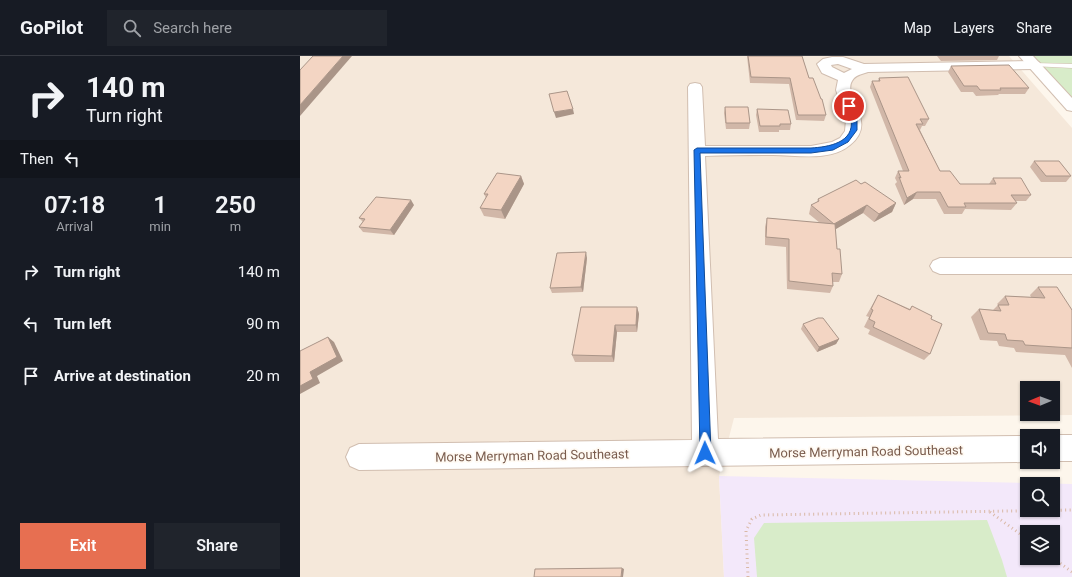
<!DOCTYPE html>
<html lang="en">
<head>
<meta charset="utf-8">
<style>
	body { margin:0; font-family:Roboto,sans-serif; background:#20242c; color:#f1f3f6; height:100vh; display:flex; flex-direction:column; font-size:15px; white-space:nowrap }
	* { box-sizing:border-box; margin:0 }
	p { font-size:13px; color:#9ea1a6 }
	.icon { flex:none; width:22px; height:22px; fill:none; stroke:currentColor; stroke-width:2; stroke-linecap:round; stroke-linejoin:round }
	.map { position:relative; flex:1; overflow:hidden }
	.panel { display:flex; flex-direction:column; background:#171b24; width:300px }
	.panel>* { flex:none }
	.hud { background:#171b24; color:#f1f3f6; overflow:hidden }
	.needle { width:26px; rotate:269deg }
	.buttons { position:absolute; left:720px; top:325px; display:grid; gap:8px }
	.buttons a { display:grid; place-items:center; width:40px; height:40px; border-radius:0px; background:#171b24; box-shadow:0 1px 3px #0004; font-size:20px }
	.pin { position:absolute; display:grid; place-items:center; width:34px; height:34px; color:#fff; margin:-17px; border:2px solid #fff; border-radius:50%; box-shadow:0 1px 4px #0007 }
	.me { position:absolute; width:44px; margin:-22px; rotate:359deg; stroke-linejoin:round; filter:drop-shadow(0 0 3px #0008) }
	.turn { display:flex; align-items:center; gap:14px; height:84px; padding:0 20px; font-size:18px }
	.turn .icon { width:52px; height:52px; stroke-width:2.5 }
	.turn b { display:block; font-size:28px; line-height:34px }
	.then { display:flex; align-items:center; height:38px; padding:0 20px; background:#0003; gap:8px; font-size:15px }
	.eta { display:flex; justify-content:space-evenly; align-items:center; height:68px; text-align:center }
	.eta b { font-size:24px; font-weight:600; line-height:28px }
	.action { display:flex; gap:8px; margin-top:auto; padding:8px 20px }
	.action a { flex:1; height:46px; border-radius:0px; background:#e76f51; color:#fff; font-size:16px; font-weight:600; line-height:46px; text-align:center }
	.action a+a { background:#20242c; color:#f1f3f6 }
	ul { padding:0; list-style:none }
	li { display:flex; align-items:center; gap:12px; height:52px; padding:0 20px }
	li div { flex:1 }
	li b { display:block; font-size:15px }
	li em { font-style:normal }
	header { display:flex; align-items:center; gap:24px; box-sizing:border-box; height:56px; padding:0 20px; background:#171b24; border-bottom:1px solid #363941 }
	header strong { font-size:19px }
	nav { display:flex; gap:22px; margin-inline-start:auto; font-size:14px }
	.search { width:280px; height:36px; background:#20242c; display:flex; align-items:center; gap:10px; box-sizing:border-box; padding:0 14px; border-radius:0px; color:#9ea1a6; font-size:15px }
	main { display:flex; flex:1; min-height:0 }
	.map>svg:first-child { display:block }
</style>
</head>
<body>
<header>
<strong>GoPilot</strong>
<div class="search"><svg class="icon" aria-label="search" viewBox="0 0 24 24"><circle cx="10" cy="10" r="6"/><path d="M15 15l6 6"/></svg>Search here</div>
<nav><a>Map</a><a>Layers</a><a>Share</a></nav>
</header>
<main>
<section class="panel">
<div class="hud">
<div class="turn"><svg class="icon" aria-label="right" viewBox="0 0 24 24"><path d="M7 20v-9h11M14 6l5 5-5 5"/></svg><div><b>140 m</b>Turn right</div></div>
<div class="then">Then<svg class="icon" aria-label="left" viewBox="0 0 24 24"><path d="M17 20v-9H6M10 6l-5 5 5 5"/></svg></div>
</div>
<div class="eta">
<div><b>07:18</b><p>Arrival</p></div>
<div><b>1</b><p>min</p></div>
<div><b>250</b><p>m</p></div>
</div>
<ul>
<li><svg class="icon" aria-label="right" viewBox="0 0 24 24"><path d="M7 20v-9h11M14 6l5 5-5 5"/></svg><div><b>Turn right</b></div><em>140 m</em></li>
<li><svg class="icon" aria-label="left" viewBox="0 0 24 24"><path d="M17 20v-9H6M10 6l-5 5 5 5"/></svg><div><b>Turn left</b></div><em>90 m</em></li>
<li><svg class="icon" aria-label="arrive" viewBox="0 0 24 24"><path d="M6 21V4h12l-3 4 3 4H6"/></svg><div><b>Arrive at destination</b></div><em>20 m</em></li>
</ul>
<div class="action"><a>Exit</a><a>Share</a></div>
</section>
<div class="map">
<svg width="772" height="521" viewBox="0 0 772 521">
	<rect width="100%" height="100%" fill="#fdf6ec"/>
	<path fill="#f5e8da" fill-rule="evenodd" d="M0 0H709L772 72V359L434 362 419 420 424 521H0ZM727 332H753V358H727Z"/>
	<path fill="#f3e8fa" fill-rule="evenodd" d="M419 420 772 428V521H424ZM727 428H753V454H727ZM727 476H753V502H727Z"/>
	<g fill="#d8ecc9">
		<polygon points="729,0 772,0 772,46"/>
		<polygon points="687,464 702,504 707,521 457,521 454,482 464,467"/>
	</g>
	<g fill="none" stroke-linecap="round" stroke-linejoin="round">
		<defs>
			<polygon id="service" points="734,7 772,8 772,12 732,10 732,8"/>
			<g id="minor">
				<path d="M532 1H543L564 8 734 5 739 6 741 9 739 12 734 13 568 16C562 18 555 19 552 25 542 41 579 66 550 89 530 106 497 99 473 99 450 99 428 99 405 100L418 383 727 380 728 406 59 414 50 410 46 401 50 392 59 388 392 384 388 31 390 28 395 27 400 28 402 31 405 90H511L532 86 540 82 545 75 546 64 536 34 538 24 522 17 517 8 523 3ZM538 8 552 13 544 17 532 11 531 9Z"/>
				<polygon points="640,202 772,202 772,218 640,218 633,215 630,210 633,205"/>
				<polygon points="753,379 772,379 772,405 753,405 753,380 750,380"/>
			</g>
			<polygon id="tertiary" points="719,0 733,0 772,42 772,55 767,54"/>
		</defs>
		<use href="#service" stroke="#d1beb0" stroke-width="1"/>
		<use href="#minor" stroke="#d1beb0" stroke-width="2"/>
		<use href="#tertiary" stroke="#d1beb0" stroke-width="2"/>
		<g stroke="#d9b8a5" stroke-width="3" stroke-dasharray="1 3.5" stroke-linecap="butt">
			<polyline points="690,456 727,483"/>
			<polyline points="753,502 772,516"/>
			<polyline points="448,521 446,475 452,463 461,459 772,454"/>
		</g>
		<use href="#service" fill="#fff" fill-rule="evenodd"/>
		<use href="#minor" fill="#fff" fill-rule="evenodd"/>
		<use href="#tertiary" fill="#fff" fill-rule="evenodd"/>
	</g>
	<g fill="#d1b7a8">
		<polygon points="447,0 502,0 509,22 526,59 524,65 496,64 489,28 450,27"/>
		<polygon points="637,0 699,0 697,4 641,5"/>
		<polygon points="651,10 729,32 725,38 699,38 698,39 676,40 673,36 661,36 648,16"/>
		<polygon points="579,22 629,63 625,70 622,70 620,74 640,115 660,128 689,128 693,122 731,139 726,145 715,145 717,147 711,154 665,153 662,158 644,158 636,143 613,143 604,149 595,128 597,126 595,122 598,115 603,115 570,31 572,25 578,25"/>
		<polygon points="425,51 450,67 449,73 426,73 424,57"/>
		<polygon points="457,53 491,68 490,74 479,74 479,76 459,76 456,59"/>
		<polygon points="734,105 771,120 766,126 741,126 730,111"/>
		<polygon points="221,120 224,128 205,163 184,160 180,152 186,142 184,138"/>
		<polygon points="561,128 596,147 592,156 574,166 563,157 535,173 537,193 542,218 539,226 533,226 533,230 530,237 487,233 486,191 465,189 465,171 467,162 520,167 509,158 511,149 517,146 518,143"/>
		<polygon points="114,149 94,179 63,176 59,171 63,166 59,162"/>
		<polygon points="287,202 283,236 252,237 250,232"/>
		<polygon points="738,231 772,254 772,312 765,299 716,296 714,292 699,290 697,285 680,284 671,261 679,253 693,254 698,249 697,248 705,240 731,241 730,239"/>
		<polygon points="578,239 610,253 612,250 631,263 630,298 624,304 568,278 570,274 564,271 569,261 566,260"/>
		<polygon points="337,251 339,258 337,276 317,276 314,306 275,306 272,299"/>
		<polygon points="503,268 539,283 536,288 517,296 501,273"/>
	</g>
	<g fill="#aa9588">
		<polygon points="43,0 52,0 0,60 0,49"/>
		<polygon points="273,53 274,58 256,62 254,56"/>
		<polygon points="221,120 224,128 205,163 201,154"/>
		<polygon points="617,136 613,143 604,149 607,142"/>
		<polygon points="111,144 114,149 94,179 90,174"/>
		<polygon points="596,147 592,156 574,166 579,158"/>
		<polygon points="567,149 563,157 531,176 534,168"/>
		<polygon points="286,196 287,202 283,236 281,231"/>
		<polygon points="337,251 339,258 337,276 336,269"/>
		<polygon points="315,269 317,276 314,306 312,300"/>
		<polygon points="28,281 34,286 43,305 17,320 20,327 0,338 0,330 10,316"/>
		<polygon points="539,283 536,288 517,296 519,291"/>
		<polygon points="322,512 324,513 323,521 321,521"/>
	</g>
	<g fill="#f3d5c3" stroke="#aa9588">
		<polygon points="13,0 43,0 0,49 0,14"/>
		<polygon points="448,0 502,0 509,22 513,22 521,43 522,43 526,59 498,59 490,22 451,21"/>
		<polygon points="709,9 729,32 700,32 701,34 680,34 677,30 664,30 651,10"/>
		<polygon points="608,21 629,63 620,63 623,68 616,68 640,115 650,115 660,128 696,128 693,122 721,122 731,139 711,139 717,147 664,147 666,151 648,151 640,136 617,136 607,142 599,121 601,122 598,115 609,115 572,25 580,25 579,22"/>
		<polygon points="267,35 273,53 254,56 249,38"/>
		<polygon points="425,51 448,51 450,67 426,67"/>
		<polygon points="457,53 488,54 491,68 480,68 480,70 460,70"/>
		<polygon points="734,105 759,105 771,120 746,120"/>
		<polygon points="197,117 221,120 201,154 180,152 188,138 184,138"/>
		<polygon points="556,124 561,128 565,126 596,147 579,158 567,149 534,168 511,149 519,145 518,143"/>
		<polygon points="76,141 111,144 90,174 59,171 65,163 59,162"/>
		<polygon points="467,162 535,168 537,193 540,193 542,218 532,217 533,230 489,225 489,183 466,181"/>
		<polygon points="286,196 281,231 250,232 257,197"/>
		<polygon points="738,231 757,231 772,254 772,292 725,289 723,285 707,284 705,278 688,277 679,253 701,255 698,249 709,249 705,240 745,242"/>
		<polygon points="578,239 610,254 612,250 632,260 631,263 642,268 630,298 573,271 575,266 569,263 573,254 571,253"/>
		<polygon points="281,251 337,251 336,269 315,269 312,300 272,299"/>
		<polygon points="518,262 523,262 539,283 519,291 503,268"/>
		<polygon points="28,281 37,301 10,316 13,323 0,330 0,295"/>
		<polygon points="322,512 321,521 234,521 235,513"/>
	</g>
	<path fill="#1a73e8" stroke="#114b97" d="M547 48 552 50 557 64V74L548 86 533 94 511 97H400L411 397 409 401 405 403 401 401 400 397 394 94 397 92H511C528 91 555 87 551 63 550 58 546 53 547 48Z"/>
	<g text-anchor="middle" stroke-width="3.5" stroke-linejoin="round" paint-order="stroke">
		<g font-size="13" fill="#7a5c4d" stroke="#fffaf3">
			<text transform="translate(566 395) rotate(-1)" y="5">Morse Merryman Road Southeast</text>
			<text transform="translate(232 399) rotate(-1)" y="5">Morse Merryman Road Southeast</text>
		</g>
	</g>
</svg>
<div class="buttons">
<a><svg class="needle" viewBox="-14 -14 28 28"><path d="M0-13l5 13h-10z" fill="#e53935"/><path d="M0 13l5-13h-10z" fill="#9ea1a6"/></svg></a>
<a><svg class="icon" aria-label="sound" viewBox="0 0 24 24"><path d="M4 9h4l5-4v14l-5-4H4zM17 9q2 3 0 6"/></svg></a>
<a><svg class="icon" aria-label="search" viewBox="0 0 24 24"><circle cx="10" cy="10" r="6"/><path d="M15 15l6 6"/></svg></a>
<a><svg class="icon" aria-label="layers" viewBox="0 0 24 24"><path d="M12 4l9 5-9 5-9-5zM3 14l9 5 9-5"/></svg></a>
</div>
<div class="pin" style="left:549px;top:50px;background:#d93025"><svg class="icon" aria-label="arrive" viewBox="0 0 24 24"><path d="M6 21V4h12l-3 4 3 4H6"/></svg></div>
<svg class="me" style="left:405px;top:397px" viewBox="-20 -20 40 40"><path d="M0-17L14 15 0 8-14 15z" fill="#1a73e8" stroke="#fff" stroke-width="4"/></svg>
</div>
</main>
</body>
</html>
